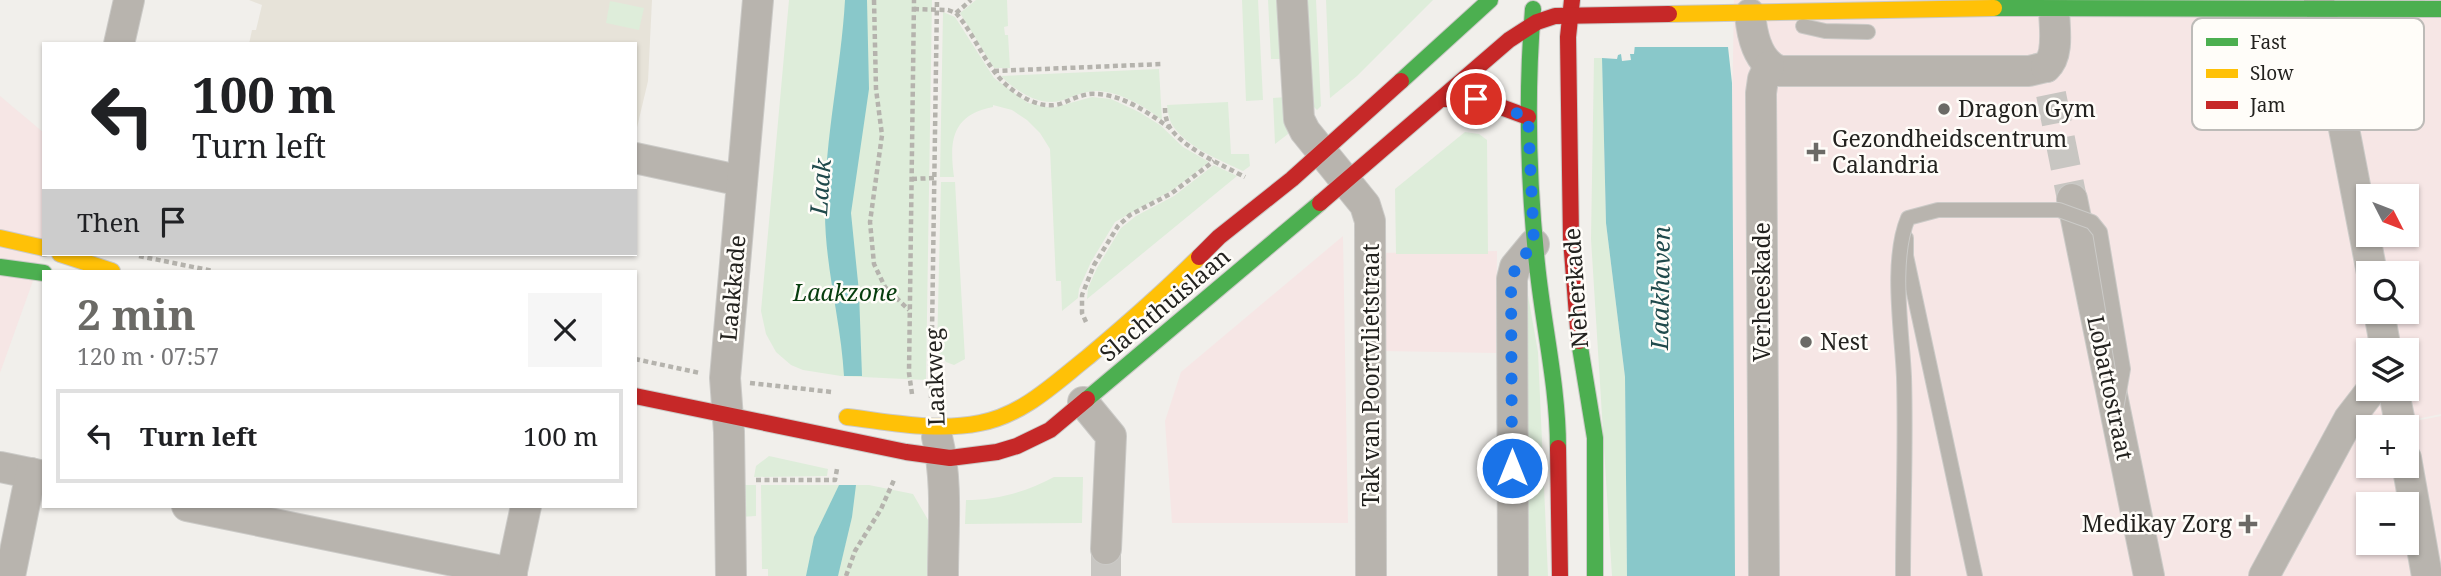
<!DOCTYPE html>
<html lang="en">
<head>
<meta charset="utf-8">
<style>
	body { margin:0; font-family:"Noto Serif",serif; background:#f6f6f6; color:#202124; height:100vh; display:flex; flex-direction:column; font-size:26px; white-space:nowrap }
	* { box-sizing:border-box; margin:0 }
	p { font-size:23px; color:#757577 }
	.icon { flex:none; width:38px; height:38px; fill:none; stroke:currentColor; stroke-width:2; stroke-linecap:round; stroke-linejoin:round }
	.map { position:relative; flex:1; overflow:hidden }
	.panel { position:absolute; left:42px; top:270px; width:595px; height:238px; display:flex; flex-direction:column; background:#fff; border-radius:0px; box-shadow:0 2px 5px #0004 }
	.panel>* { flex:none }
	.banner { position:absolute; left:42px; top:42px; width:595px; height:214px; border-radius:0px; box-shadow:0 2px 5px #0004; background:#fff; color:#202124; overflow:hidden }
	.needle { width:46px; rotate:132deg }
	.buttons { position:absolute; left:2356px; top:184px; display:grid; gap:14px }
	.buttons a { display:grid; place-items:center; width:63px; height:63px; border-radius:0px; background:#fff; box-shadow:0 2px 5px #0004; font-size:35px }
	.pin { position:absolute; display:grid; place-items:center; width:60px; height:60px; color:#fff; margin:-30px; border:4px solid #fff; border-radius:50%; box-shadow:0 2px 7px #0007 }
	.me { position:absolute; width:77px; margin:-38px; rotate:0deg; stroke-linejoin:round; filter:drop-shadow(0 0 5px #0008) }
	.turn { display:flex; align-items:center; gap:24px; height:147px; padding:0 35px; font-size:32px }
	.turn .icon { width:91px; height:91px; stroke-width:2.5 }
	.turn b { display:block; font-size:49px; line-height:60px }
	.then { display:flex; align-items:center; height:66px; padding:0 35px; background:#0003; gap:14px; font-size:26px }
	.round { display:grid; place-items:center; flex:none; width:74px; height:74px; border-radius:0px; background:#f6f6f6 }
	.headline { display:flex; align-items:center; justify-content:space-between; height:119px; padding:0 35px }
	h1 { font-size:42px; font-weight:700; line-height:52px; color:#6b6a66 }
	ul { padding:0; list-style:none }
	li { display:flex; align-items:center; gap:21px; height:94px; margin:0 14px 10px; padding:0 21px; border:4px solid #e0e0e0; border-radius:0px }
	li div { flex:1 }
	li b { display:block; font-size:26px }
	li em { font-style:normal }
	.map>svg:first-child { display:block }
</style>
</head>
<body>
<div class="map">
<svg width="2441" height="576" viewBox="0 0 2441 576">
	<rect width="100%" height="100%" fill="#f1efeb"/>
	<g fill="#f6e6e5" fill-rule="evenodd">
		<path d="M1734 0H2441V414L2398 423V427H2368V466H2405L2423 576H1724ZM2368 196H2406V234H2368ZM2368 273H2406V312H2368ZM2368 350H2406V388H2368ZM2368 504H2406V542H2368Z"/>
		<polygon points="0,96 44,133 44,250 0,373"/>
		<polygon points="1343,236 1348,523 1172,523 1165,421 1181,372"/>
		<polygon points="1497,251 1496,353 1382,351 1378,253"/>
		<polygon points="2441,416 2441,576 2406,458 2406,427 2400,424"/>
	</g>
	<polygon fill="#e7e3d9" points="249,0 652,0 648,81 635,136 635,44 249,44 252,30 256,30 262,5"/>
	<g fill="#deedda">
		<polygon points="789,0 932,0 926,380 841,376 803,370 791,365 776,352 766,334 761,311"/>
		<polygon points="976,0 1007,0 1008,26 1004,27 1005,35 1008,35 1010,68 994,68 960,13"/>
		<polygon points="1242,0 1258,0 1263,100 1246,101"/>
		<polygon points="1268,0 1281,0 1284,59 1271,59"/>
		<polygon points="1303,0 1316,0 1321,106 1317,110 1310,103"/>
		<polygon points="1326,0 1433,0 1357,76 1330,98"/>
		<polygon points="610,1 644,8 639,30 606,23"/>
		<path d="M943 12 955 17 994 78 1028 103 1052 108 1092 97 1111 99 1139 112 1160 125 1183 147 1209 162 1174 189 1115 222 1091 262 1079 289 1078 298 1062 311 1061 281H1056L1050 149 1040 133 1027 120 1012 110 993 105V107C952 115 949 140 954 177H940Z"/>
		<polygon points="1594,58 1602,58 1606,223 1625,377 1627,576 1612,576 1591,239"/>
		<path d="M1159 69 1162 120C1144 106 1121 92 1097 91 1083 91 1073 97 1060 101 1038 106 1016 91 1001 76Z"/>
		<polygon points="1286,97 1288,134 1275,144 1273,98"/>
		<path d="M1228 102 1231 154H1249L1250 166 1243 171C1220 160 1188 148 1173 126 1169 120 1168 112 1167 105Z"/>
		<polygon points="1465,132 1479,134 1487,140 1488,254 1396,254 1395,189"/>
		<polygon points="1214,165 1237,176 1087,299 1088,288 1097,268 1121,228 1136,216 1174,196"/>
		<polygon points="941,182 955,182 965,359 954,365 946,362 937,351"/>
		<polygon points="1527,290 1538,352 1548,576 1529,576"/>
		<polygon points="769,456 828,469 827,476 754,477 756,466"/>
		<path d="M1054 477H1083L1082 523 965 524 966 500C998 500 1026 492 1054 477Z"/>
		<polygon points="739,485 756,485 756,516 739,517"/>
		<polygon points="761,485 869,485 913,494 931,525 932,576 768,576 768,569 762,569"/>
	</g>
	<g fill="#89c8ca">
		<path d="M845 0H867L869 89 851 213 859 292 862 376H844C841 321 825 268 825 212 824 141 841 71 845 0Z"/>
		<polygon points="1703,0 1703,47 1728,47 1732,83 1735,576 1627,576 1625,377 1606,223 1602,58 1617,59 1618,55 1621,54 1622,61 1631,60 1630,54 1634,54 1635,44"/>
		<polygon points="839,485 856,485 852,517 838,576 806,576 814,537"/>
	</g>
	<rect fill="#f1efeb" x="1634" y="0" width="70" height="47"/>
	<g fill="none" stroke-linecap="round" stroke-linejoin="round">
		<g stroke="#c8c6c2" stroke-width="30" stroke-dasharray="30 15" stroke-linecap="butt">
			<polyline points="2051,94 2072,199"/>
			<polyline points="1106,549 1106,576"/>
		</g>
		<defs>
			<g id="lane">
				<polyline points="1803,26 1825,31 1868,32"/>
				<polyline points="1906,238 1906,256 1975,576"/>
			</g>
			<g id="street">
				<polyline points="1292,0 1299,119 1305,131 1365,205 1370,221 1371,576"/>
				<polyline points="2319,0 2372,273"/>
				<path d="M1750 14C1752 35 1757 63 1780 71H2029L2046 67"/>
				<polyline points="119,44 129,0"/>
				<path d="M2046 67C2060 55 2054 25 2054 8"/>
				<polyline points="635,158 742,181"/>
				<polyline points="2072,199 2149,576"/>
				<polyline points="2379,312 2386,350"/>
				<polyline points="2393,388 2401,427"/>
				<polyline points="1083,402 1111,436 1106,549"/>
				<path d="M937 437C948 482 943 530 943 576"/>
				<polyline points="2406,458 2427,576"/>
				<polyline points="0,467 44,476"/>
				<polyline points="187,506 512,573"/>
				<polyline points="10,576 31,473"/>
				<polyline points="511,576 526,506"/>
				<polyline points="731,576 729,432 725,378 758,0"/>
				<polyline points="1513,576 1512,279 1515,267 1534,244"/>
				<polyline points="1764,576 1761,93 1763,79 1769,66"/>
				<polyline points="2264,576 2349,419 2373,388"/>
			</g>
			<g id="fast">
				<polyline points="1994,8 2441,9"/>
				<path d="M1533 9C1526 94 1528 179 1537 264 1543 325 1558 386 1558 448"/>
				<polyline points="1401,81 1490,0"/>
				<polyline points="0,267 44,273"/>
				<polyline points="1579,341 1595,438 1595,576"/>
				<polyline points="1087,399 1320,203"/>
			</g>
			<g id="slow">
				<polyline points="1669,14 1994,8"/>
				<polyline points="0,238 44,248"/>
				<polyline points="60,254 112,271"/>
				<path d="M847 417C890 422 936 432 980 423 1023 415 1055 383 1088 357 1126 325 1163 293 1199 257"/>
			</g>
			<g id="jam">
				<polyline points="1572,0 1568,37 1571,239 1579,341"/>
				<polyline points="1441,99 1479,99 1528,117"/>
				<polyline points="1320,203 1509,40 1537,22 1555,16 1669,14"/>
				<polyline points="1199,257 1219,237 1292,179 1401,81"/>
				<polyline points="635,396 906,452 950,458 997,452 1017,446 1050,430 1087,399"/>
				<polyline points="1558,448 1560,576"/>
			</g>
		</defs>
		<use href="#lane" stroke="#cbcac7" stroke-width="16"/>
		<use href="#street" stroke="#cbcac7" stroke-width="32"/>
		<use href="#fast" stroke="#cbcac7" stroke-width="18"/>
		<use href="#slow" stroke="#cbcac7" stroke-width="18"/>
		<use href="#jam" stroke="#cbcac7" stroke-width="18"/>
		<g stroke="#b5b3ad" stroke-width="4.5" stroke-dasharray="5 3.5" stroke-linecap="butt">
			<polyline points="874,0 876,89 882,135 870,222 874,264 885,287 909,310"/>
			<path d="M914 9 948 10 956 13C976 36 986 69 1010 88 1025 100 1046 111 1065 102 1075 98 1085 93 1096 94 1124 95 1148 113 1170 128"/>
			<polyline points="956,13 971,0"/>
			<polyline points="2358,56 2362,38"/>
			<polyline points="994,71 1163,64"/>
			<path d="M1165 108C1165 114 1166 119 1168 124 1178 146 1224 166 1245 177"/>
			<polyline points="912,179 934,178"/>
			<polyline points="139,256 213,271"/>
			<polyline points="1086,322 1082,313 1082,295 1094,265 1118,226 1130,215 1172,193 1214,161"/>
			<polyline points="635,359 700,373"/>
			<polyline points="750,383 832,392"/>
			<polyline points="912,394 909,373 914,0"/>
			<polyline points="931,398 937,0"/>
			<polyline points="756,480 835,480 837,469"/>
			<polyline points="846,576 855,551 881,509 894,480"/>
		</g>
		<use href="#lane" stroke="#b8b4ae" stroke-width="14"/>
		<use href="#street" stroke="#b8b4ae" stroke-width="30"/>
		<use href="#fast" stroke="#4caf50" stroke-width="16"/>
		<use href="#slow" stroke="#ffc107" stroke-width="16"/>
		<use href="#jam" stroke="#c62828" stroke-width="16"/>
		<defs>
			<path id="lane-bridge" d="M1903 576C1903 510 1906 443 1904 377 1902 331 1890 261 1908 218L1938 210H2059L2092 222 2100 232 2123 369 2115 415"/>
		</defs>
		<use href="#lane-bridge" stroke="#cbcac7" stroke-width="16" stroke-linecap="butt"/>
		<use href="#lane-bridge" stroke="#b8b4ae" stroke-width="14"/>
	</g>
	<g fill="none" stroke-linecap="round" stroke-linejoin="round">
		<polyline stroke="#1a73e8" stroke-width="12" stroke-dasharray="0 21.6" points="1476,99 1528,117 1534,244 1518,263 1511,279 1512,468"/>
	</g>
	<g fill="#6b6a66" stroke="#fffdf9" stroke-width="2.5">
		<circle cx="1944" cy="109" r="7"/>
		<path d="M1812.5 141.5h7v7h7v7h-7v7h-7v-7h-7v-7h7z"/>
		<circle cx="1806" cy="342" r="7"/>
		<path d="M2244.5 513.5h7v7h7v7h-7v7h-7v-7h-7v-7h7z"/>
	</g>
	<g text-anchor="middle" stroke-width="5" stroke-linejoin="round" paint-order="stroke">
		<g font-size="23" fill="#23221f" stroke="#fffdf9" text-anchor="start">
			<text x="1958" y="117">Dragon Gym</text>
			<text x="1832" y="147">Gezondheidscentrum<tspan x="1832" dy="26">Calandria</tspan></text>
			<text x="1820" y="350">Nest</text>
			<text x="2232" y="532" text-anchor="end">Medikay Zorg</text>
		</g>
		<g font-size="23" fill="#23221f" stroke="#fffdf9">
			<text transform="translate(733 288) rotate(-85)" y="8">Laakkade</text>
			<text transform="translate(1576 288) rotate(-94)" y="8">Neherkade</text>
			<text transform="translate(1762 292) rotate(-90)" y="8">Verheeskade</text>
			<text transform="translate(1165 305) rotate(-40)" y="8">Slachthuislaan</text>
			<text transform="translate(1371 375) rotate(-90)" y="8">Tak van Poortvlietstraat</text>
			<text transform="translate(935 377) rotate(-92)" y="8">Laakweg</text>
			<text transform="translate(2110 388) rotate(78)" y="8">Lobattostraat</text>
		</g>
		<g font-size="23" font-style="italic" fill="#063d0e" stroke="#fffdf9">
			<text x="845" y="301">Laakzone</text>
		</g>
		<g font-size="24" font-style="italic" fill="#1f494b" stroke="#fffdf9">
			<text transform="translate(821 187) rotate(-86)" y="8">Laak</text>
			<text transform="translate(1661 288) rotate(-89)" y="8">Laakhaven</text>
		</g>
	</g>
	<rect x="2192" y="18" width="232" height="112" rx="10" fill="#fffdf9" stroke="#bdbbb8" stroke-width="2"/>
	<rect x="2206" y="38" width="32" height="8" fill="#4caf50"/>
	<rect x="2206" y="69" width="32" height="9" fill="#ffc107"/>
	<rect x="2206" y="101" width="32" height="8" fill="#c62828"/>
	<g font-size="19" fill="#23221f">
		<text x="2250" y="49">Fast</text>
		<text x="2250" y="80">Slow</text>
		<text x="2250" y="112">Jam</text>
	</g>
</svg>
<div class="buttons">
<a><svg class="needle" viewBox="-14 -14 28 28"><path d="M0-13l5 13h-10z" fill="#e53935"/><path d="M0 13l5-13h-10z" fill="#757577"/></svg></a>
<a><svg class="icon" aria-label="search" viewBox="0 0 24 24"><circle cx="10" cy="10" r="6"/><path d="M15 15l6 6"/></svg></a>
<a><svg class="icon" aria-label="layers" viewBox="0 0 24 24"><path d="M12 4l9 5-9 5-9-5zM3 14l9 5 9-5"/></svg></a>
<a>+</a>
<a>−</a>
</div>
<div class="pin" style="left:1476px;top:99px;background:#d93025"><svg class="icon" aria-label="arrive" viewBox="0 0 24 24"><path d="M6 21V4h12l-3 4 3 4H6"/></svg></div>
<svg class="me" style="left:1512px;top:468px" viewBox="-20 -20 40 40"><circle r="17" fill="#1a73e8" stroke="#fff" stroke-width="3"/><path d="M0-11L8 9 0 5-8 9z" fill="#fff"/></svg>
<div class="banner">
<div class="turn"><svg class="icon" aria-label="left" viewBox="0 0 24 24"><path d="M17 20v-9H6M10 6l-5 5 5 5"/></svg><div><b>100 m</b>Turn left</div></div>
<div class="then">Then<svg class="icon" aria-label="arrive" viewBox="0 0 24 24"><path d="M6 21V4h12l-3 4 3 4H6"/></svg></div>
</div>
<section class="panel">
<div class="headline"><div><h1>2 min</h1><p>120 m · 07:57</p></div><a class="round"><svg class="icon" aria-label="close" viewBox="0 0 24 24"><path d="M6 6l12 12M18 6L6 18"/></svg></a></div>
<ul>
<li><svg class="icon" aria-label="left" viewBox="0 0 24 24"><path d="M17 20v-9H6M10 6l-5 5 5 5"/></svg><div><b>Turn left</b></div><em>100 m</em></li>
</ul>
</section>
</div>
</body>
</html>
